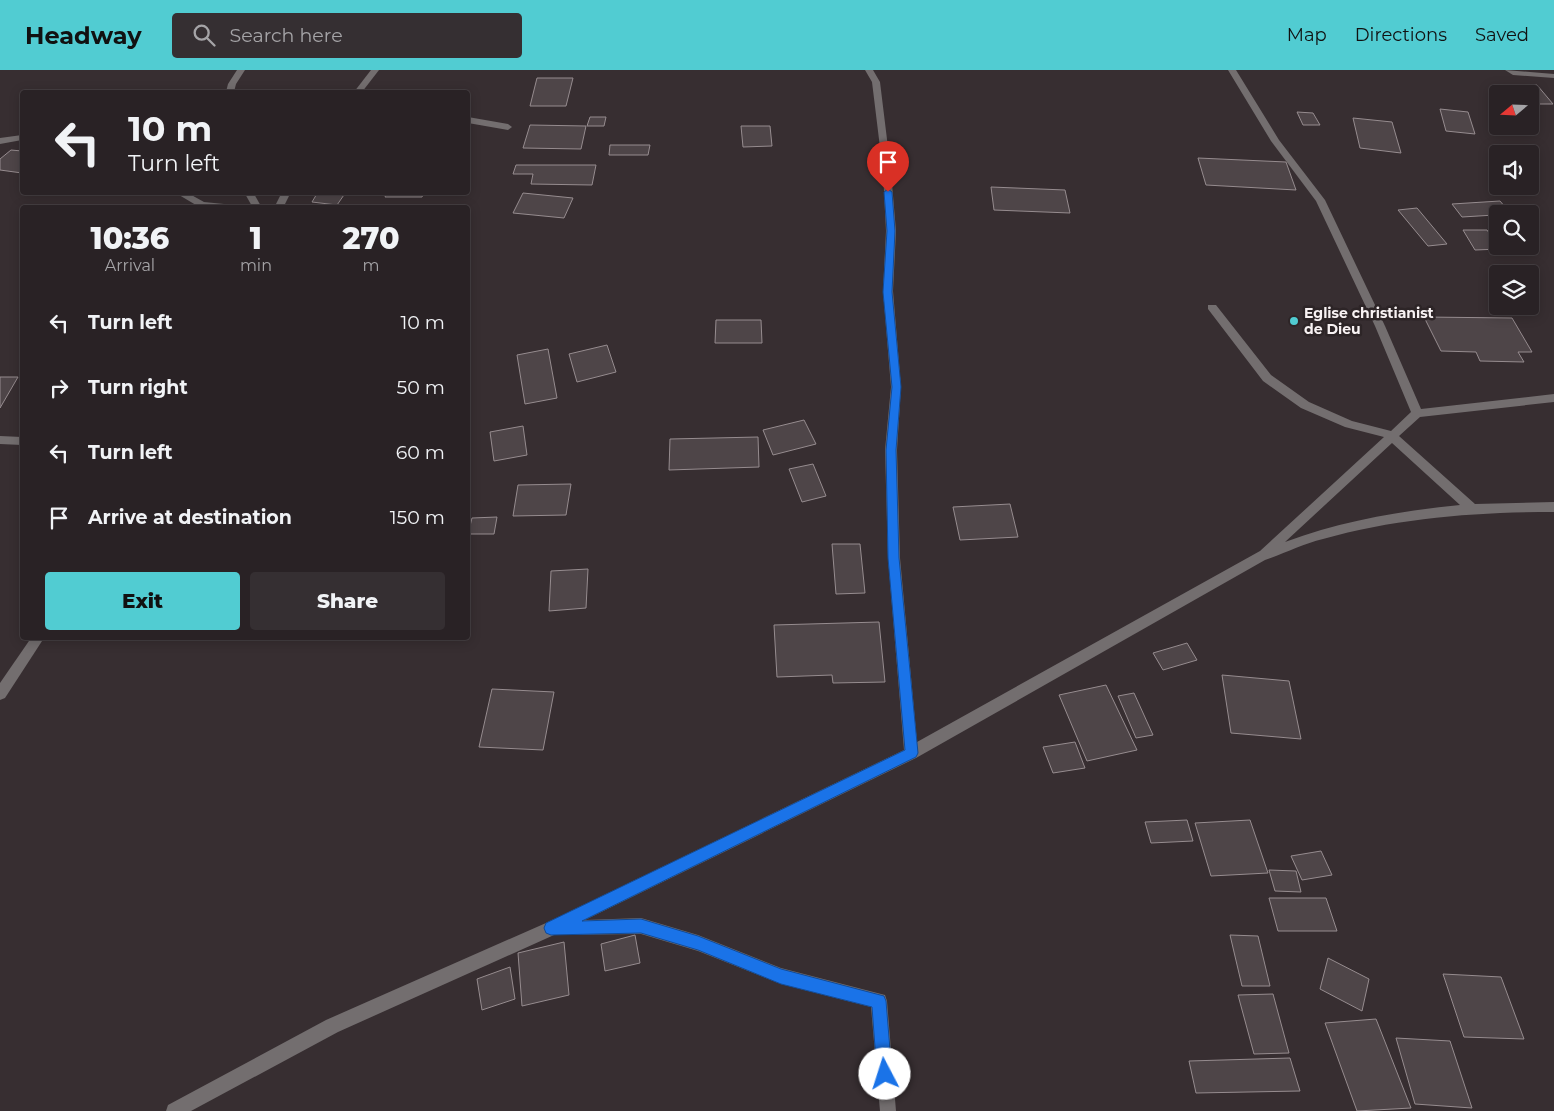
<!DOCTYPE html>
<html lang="en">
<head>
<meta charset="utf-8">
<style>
	body { margin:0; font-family:Montserrat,sans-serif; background:#352f32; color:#f1f3f6; height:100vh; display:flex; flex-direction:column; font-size:19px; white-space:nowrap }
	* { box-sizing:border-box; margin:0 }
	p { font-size:16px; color:#a5a4a7 }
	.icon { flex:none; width:28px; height:28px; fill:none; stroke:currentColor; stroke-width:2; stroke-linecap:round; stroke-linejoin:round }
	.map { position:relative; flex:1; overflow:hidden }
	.details { position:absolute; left:20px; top:135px; width:450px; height:435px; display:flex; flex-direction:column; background:#292225; border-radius:5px; box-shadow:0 2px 12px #0003,0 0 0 1px #453f42 }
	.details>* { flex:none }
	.banner { position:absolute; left:20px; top:20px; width:450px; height:105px; border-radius:5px; box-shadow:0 2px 12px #0003,0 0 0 1px #453f42; background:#292225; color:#f1f3f6; overflow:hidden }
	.needle { width:32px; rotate:251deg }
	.buttons { position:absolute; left:1489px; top:15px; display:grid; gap:10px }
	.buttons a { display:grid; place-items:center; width:50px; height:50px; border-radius:5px; background:#292225; box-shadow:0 2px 12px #0003,0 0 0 1px #453f42; font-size:25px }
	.pin { position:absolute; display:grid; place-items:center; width:42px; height:42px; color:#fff; margin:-51px -21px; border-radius:50% 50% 50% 0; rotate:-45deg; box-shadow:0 0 5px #0007 }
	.pin .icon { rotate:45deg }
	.me { position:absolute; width:55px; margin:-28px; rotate:355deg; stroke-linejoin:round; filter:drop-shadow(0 0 4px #0008) }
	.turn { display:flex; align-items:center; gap:18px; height:105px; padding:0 25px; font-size:22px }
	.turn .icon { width:65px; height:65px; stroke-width:2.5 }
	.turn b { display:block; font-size:35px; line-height:42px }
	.eta { display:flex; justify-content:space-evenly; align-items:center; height:85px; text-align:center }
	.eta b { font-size:30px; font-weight:800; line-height:35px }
	.button { display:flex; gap:10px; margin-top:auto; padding:10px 25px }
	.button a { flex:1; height:58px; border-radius:5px; background:#51ccd2; color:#111; font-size:20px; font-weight:800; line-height:58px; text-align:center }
	.button a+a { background:#352f32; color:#f1f3f6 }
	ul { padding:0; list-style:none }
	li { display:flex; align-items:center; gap:15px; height:65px; padding:0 25px }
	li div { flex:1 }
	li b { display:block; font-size:19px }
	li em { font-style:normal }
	header { display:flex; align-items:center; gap:30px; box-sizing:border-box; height:70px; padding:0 25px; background:#51ccd2; color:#111 }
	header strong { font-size:24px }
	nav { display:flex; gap:28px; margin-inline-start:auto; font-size:18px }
	.search { width:350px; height:45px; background:#352f32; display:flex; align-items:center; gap:12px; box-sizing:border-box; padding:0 18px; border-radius:5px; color:#a5a4a7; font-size:19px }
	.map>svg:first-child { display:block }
</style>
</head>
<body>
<header>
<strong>Headway</strong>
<div class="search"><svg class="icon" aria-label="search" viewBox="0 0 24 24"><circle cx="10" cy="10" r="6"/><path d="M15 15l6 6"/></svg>Search here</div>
<nav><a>Map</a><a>Directions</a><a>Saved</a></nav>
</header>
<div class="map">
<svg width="1554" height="1041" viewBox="0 0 1554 1041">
	<rect width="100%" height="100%" fill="#372e31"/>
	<g fill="#4e4548" stroke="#968c8f">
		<polygon points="537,8 573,8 566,36 530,36"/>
		<polygon points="1519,15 1537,15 1553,34 1534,34 1530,29 1530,24 1526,24"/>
		<polygon points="1440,39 1468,42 1475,64 1446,61"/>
		<polygon points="1297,42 1313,43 1320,55 1303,55"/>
		<polygon points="590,47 606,47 604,56 587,56"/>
		<polygon points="1353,48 1392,52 1401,83 1360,78"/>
		<polygon points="530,55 586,56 581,79 523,78"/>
		<polygon points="741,56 770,56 772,76 743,77"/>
		<polygon points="610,75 650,75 648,85 609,85"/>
		<polygon points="11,80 22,81 22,103 0,100 0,89"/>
		<polygon points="1198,88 1286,92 1296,120 1206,115"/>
		<polygon points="516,95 596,95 592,115 531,114 533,104 513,104"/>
		<polygon points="991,117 1065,120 1070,143 994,140"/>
		<polygon points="318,122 346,122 337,135 312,132"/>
		<polygon points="387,122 424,122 422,127 385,127"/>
		<polygon points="523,123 573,128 564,148 513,143"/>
		<polygon points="1500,131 1511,144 1462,147 1452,134"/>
		<polygon points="1417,138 1447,174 1428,176 1398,140"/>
		<polygon points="1463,160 1487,160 1500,179 1475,180"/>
		<polygon points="1424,247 1512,248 1532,282 1518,282 1524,292 1480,291 1476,282 1441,281"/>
		<polygon points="716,250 761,250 762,273 715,273"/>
		<polygon points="607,275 616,302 577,312 569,284"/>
		<polygon points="548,279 557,328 525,334 517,285"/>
		<polygon points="0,307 18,307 0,338"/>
		<polygon points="804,350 816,374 773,385 763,360"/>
		<polygon points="523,356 527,385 494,391 490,362"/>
		<polygon points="758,367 759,397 669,400 670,369"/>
		<polygon points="813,394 826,426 802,432 789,399"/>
		<polygon points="571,414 566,445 513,446 518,415"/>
		<polygon points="1010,434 1018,467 960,470 953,437"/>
		<polygon points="497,447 494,464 468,464 472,448"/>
		<polygon points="832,474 860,474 865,523 836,524"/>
		<polygon points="588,499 586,538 549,541 551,501"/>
		<polygon points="879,552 885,612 833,613 832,605 777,607 774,555"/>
		<polygon points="1187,573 1197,590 1163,600 1153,583"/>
		<polygon points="1222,605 1289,611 1301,669 1231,663"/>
		<polygon points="1106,615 1137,680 1087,691 1059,625"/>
		<polygon points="492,619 554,622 543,680 479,677"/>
		<polygon points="1134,623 1153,665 1136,668 1118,626"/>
		<polygon points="1075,672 1085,698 1053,703 1043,677"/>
		<polygon points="1187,750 1193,771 1151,773 1145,752"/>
		<polygon points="1250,750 1268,803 1211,806 1195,753"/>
		<polygon points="1321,781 1332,805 1302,810 1291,786"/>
		<polygon points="1269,800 1296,801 1301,822 1275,821"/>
		<polygon points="1269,828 1326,828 1337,861 1278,861"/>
		<polygon points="635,865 640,893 605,901 601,874"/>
		<polygon points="1230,865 1258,866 1270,916 1242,916"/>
		<polygon points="564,872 569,925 522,936 518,883"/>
		<polygon points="1328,888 1369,909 1362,941 1320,919"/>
		<polygon points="510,897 515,929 482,940 477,909"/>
		<polygon points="1443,904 1501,907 1524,969 1464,967"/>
		<polygon points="1273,924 1289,983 1254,984 1238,925"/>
		<polygon points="1376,949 1411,1038 1357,1041 1325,953"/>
		<polygon points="1396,968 1450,971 1472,1038 1415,1034"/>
		<polygon points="1290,988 1300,1021 1196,1023 1189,991"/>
	</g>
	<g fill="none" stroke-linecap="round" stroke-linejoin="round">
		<g fill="#736e6f" fill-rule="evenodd">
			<polygon points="237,0 245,0 236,14 234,22 226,22 228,14"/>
			<polygon points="371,0 379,0 362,22 354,22"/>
			<path d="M865 0H873L880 12 891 102 896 161 893 221 901 317 897 380 900 488 917 672 1260 481 1384 367 1345 357 1301 338 1263 311 1208 239V235H1216L1271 305 1309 332 1352 351 1391 361 1411 342 1375 256 1316 131 1271 71 1228 0H1236L1279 70 1325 130 1385 256 1421 339 1554 324V332L1420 347 1399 366 1475 434 1554 432V442C1476 442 1398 448 1323 469 1303 474 1285 483 1265 490L916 688 585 850 641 848 698 865 781 898 885 925 887 931 896 1041H880L871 937 781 914 698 881 641 864 554 865 338 962 191 1041H166L168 1035 326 950 546 853 904 680 888 488 885 380 891 317 883 221 886 161 883 102 872 12ZM1392 373 1460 435C1400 441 1341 451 1285 472Z"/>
			<polygon points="1505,0 1554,4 1554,8 1513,5"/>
			<polygon points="468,47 508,54 512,57 508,60 468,53"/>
			<polygon points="22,65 22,70 0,74 0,68"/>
			<polygon points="174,122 186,122 204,132 234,135 238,138 201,138"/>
			<polygon points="244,122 253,122 262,138 253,138"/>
			<polygon points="282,122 291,122 283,138 274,138"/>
			<polygon points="0,366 22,367 22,375 0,374"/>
			<polygon points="31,568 44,568 5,628 0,630 0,613"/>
		</g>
	</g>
	<polygon fill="#1a73e8" stroke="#114b97" points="888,119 892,122 895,161 892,222 901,317 896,380 899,488 918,683 916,687 582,851 641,849 698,866 781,899 884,926 886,931 892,1004 890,1010 885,1012 879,1010 877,1004 872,937 781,914 698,880 641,863 551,865 546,863 544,858 546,853 905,680 888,488 886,380 892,317 883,222 887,161 884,122"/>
	<circle fill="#51ccd2" stroke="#2d2527" stroke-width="2" cx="1294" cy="251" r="5"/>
	<g text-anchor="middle" stroke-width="5" stroke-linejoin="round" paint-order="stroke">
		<g font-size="14" font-weight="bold" fill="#f8f2f3" stroke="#2d2527" text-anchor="start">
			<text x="1304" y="248">Eglise christianist<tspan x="1304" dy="16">de Dieu</tspan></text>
		</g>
	</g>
</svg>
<div class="buttons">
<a><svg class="needle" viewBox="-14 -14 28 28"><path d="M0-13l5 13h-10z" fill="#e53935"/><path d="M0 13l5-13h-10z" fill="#a5a4a7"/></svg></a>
<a><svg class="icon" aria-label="sound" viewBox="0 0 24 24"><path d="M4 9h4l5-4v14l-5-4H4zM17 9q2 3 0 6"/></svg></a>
<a><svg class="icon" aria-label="search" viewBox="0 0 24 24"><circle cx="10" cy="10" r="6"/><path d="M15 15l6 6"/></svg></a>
<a><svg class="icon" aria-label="layers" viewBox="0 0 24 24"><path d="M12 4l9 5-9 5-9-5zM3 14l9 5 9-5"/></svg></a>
</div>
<div class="pin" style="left:888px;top:122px;background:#d93025"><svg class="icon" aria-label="arrive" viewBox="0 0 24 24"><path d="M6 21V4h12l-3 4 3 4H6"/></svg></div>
<svg class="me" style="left:885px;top:1004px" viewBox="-20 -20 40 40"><circle r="19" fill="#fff"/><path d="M0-13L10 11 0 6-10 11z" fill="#1a73e8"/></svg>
<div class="banner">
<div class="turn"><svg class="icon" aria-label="left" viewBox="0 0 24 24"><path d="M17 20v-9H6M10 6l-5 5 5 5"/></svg><div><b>10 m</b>Turn left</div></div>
</div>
<section class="details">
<div class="eta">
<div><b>10:36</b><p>Arrival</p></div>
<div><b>1</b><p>min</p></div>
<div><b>270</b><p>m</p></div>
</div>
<ul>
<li><svg class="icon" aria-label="left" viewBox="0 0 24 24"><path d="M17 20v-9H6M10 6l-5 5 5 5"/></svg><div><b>Turn left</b></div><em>10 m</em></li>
<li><svg class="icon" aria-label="right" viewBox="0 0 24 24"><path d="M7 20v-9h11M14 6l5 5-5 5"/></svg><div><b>Turn right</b></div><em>50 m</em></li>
<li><svg class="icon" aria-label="left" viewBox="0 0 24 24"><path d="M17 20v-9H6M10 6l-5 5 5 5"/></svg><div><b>Turn left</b></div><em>60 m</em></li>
<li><svg class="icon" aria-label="arrive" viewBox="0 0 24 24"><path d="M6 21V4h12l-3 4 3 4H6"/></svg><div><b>Arrive at destination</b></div><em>150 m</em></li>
</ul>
<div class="button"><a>Exit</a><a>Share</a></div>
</section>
</div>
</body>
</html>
